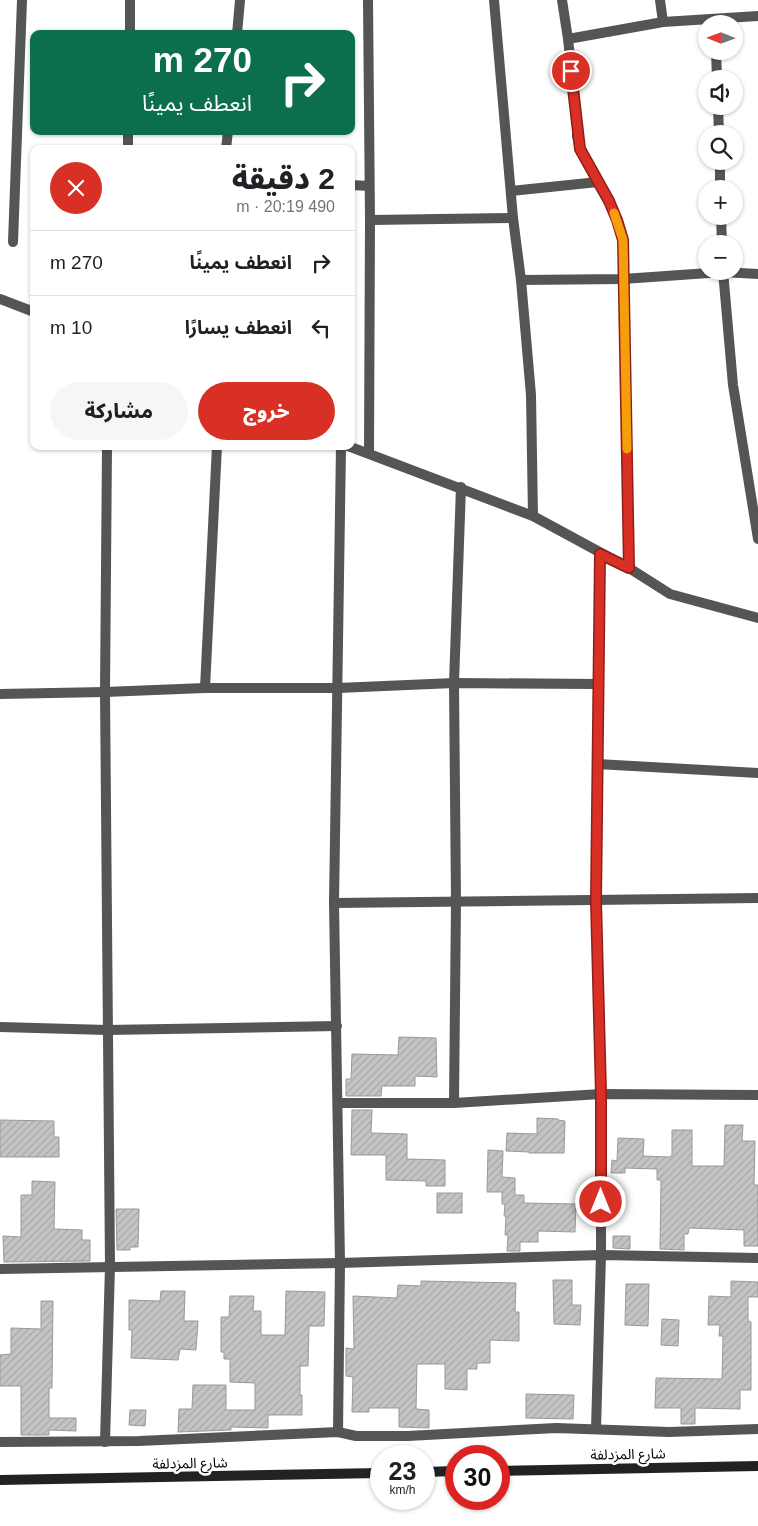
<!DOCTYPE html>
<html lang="ar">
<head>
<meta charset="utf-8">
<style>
	body { margin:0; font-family:Arial,"Noto Sans Arabic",sans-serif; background:#f6f6f6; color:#202124; direction:rtl; height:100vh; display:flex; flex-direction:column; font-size:19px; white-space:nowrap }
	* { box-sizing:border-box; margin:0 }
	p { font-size:16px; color:#757577 }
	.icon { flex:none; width:28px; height:28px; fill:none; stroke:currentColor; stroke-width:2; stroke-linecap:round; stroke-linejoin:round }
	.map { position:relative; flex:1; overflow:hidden; direction:ltr }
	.drawer { position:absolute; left:30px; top:145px; width:325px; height:305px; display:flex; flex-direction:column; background:#fff; border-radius:10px; box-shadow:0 1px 4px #0004; direction:rtl }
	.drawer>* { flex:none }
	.hud { position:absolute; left:30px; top:30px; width:325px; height:105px; border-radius:10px; box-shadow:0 1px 4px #0004; direction:rtl; background:#0b6e4f; color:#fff; overflow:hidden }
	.needle { width:32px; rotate:271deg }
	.fabs { position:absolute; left:698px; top:15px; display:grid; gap:10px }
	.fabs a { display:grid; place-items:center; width:45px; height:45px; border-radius:50%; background:#fff; box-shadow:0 1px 4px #0004; font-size:25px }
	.speed { position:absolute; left:370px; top:1445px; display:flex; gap:10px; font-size:25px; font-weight:700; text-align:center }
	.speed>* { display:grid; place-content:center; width:65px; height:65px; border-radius:50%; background:#fff; box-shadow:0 1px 4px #0004; line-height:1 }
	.speed small { font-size:12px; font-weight:400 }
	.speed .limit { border:8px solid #d22; background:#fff; color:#111 }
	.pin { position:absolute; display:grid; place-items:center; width:42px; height:42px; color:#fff; margin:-21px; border:2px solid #fff; border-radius:50%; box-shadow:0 1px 5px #0007 }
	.me { position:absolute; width:55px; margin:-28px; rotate:0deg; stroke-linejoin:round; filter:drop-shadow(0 0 4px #0008) }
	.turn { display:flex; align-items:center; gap:18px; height:105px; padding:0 20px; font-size:22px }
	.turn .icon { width:65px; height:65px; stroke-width:2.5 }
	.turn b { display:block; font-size:35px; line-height:42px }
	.round { display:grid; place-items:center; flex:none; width:52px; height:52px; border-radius:26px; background:#f6f6f6 }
	.summary { display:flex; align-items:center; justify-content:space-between; height:85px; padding:0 20px }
	h1 { font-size:30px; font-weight:800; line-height:38px }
	.button { display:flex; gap:10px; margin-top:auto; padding:10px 20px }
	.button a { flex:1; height:58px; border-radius:30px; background:#d93025; color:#fff; font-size:20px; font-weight:800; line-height:58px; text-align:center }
	.button a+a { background:#f6f6f6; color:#202124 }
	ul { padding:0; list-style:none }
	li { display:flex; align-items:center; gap:15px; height:65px; padding:0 20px; border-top:1px solid #e0e0e0 }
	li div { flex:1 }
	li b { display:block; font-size:19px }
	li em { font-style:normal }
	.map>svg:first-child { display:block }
</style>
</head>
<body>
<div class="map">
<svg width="758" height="1526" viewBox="0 0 758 1526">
	<defs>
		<pattern id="building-hatch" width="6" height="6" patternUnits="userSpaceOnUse" patternTransform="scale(1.25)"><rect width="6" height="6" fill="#c4c4c4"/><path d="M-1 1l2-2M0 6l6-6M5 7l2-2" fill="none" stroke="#a7a7a7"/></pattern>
	</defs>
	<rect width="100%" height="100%" fill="#fff"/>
	<g fill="url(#building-hatch)" stroke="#999">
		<polygon points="399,1037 436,1038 437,1077 415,1076 415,1086 382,1086 381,1096 346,1096 346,1079 351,1079 352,1054 398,1055"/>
		<polygon points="352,1110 372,1110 371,1133 407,1134 407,1159 445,1160 445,1186 426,1186 426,1181 386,1180 386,1155 351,1155"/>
		<polygon points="537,1118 558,1119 558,1120 565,1121 564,1153 529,1153 529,1152 506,1151 507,1133 537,1134"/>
		<polygon points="0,1120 54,1121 54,1137 59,1137 59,1157 0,1157"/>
		<polygon points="725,1125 743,1125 742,1141 755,1141 754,1185 758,1185 758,1246 744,1246 744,1230 689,1228 688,1234 684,1234 684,1250 660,1249 661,1180 657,1180 657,1169 625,1168 625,1173 611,1173 612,1160 617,1161 618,1138 644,1139 643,1156 670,1157 672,1155 672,1130 692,1130 692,1166 724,1166"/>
		<polygon points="488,1150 503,1151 502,1177 515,1178 515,1195 524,1195 524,1203 576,1204 575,1232 538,1231 538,1242 520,1242 520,1251 507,1251 508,1235 505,1235 506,1216 504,1216 505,1204 502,1204 502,1192 487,1192"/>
		<polygon points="32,1181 55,1182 54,1229 82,1230 82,1240 90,1240 90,1261 4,1262 3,1236 21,1237 21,1195 32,1195"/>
		<rect x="437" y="1193" width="25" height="20"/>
		<polygon points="116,1209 139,1209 138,1247 130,1247 130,1250 117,1250"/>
		<polygon points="613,1236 630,1236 630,1249 613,1248"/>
		<polygon points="553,1280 572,1280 572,1305 581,1305 580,1325 554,1324"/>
		<polygon points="421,1281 516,1283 515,1312 519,1312 519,1341 490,1340 490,1363 477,1363 477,1369 467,1369 467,1390 445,1389 445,1364 417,1364 416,1409 429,1410 429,1428 399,1427 399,1408 369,1408 369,1412 352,1412 353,1377 346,1376 346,1348 354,1349 353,1296 397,1298 398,1285 421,1286"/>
		<polygon points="731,1281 758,1282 758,1297 748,1297 748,1321 751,1322 751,1390 740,1390 740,1409 695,1408 695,1424 681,1424 681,1408 655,1408 656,1378 722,1379 723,1336 719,1336 720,1325 708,1325 709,1296 731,1297"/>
		<polygon points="626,1284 649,1284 648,1326 625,1325"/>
		<polygon points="161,1291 185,1291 184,1321 198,1321 196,1350 180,1349 178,1360 131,1358 132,1330 129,1330 129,1300 160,1301"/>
		<polygon points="286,1291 325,1292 324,1326 309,1326 308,1366 300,1366 300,1395 302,1395 302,1415 268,1415 268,1428 231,1427 231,1430 178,1432 179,1409 192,1409 193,1385 226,1385 226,1410 255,1410 255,1383 230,1382 230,1359 224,1359 224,1352 221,1352 221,1317 229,1317 230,1296 254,1296 253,1311 261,1311 261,1335 285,1335"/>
		<polygon points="41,1301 53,1301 52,1388 49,1388 49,1418 76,1418 76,1431 49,1430 49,1435 21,1435 21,1386 0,1386 0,1355 11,1354 11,1328 41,1329"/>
		<polygon points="662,1319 679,1320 678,1346 661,1345"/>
		<polygon points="526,1394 574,1395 573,1419 526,1418"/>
		<polygon points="130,1410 146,1410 145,1426 129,1425"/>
	</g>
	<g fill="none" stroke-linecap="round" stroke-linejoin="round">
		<g stroke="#555" stroke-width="10">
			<polyline points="368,0 370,220 369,453"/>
			<polyline points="494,0 513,218 521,280 531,395 533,516"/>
			<polyline points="562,0 568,39 577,118 577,136 580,149 609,201 617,220 623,240 629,568"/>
			<polyline points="660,0 663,22"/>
			<polyline points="130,34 130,0"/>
			<polyline points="237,34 240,0"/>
			<polyline points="568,39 663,22 758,16"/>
			<polyline points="716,51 717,79"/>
			<polyline points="718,106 719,134"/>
			<polyline points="128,149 128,131"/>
			<polyline points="226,149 228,131"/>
			<polyline points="720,161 720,189"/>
			<polyline points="351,185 369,186"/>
			<polyline points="511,191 598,182"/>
			<polyline points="721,216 722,244"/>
			<polyline points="370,220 513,218"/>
			<polyline points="13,242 22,0"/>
			<polyline points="723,271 733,385 758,539"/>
			<polyline points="521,280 623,279 723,272 758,274"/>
			<polyline points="0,299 34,312"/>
			<polyline points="348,446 533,516 629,568 670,594 758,618"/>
			<polyline points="205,688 217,446"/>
			<polyline points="0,694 105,692 205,688 338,688 454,683 598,684"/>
			<polyline points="597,764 758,773"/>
			<polyline points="334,903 758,898"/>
			<polyline points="0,1027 107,1030 337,1026"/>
			<polyline points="338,1103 454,1103 601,1094 758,1095"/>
			<polyline points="454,1103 456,901 454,683 461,487"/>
			<polyline points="0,1269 340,1263 601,1255 758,1258"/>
			<polyline points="596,1429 601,1255 601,1094 596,901 600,554"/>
			<polyline points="338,1432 340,1263 334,903 341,446"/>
			<polyline points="0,1442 139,1441 338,1432 356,1436 408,1436 556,1428 669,1432 758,1429"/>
			<polyline points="105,1442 110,1266 105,692 107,446"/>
		</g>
		<g stroke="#222" stroke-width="10">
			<polyline points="499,1471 758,1466"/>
			<polyline points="424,1472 456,1471"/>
			<polyline points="0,1480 381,1473"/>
		</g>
	</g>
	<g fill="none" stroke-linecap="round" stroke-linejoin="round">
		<defs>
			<polyline id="route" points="571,71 580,149 609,201 617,220 623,240 629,568 600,554 596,901 601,1094 601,1202"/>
		</defs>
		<use href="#route" stroke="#8d1f18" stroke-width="12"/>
		<use href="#route" stroke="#d93025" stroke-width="9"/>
		<polyline stroke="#f59e0b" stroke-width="9" points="614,213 623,240 627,449"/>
	</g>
	<g text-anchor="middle" stroke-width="5" stroke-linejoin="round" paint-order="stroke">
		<g font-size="14" fill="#000" stroke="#fff">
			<text transform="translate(628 1454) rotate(-1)" y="5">شارع المزدلفة</text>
			<text transform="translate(190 1463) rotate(-1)" y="5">شارع المزدلفة</text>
		</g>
	</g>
</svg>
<div class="fabs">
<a><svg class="needle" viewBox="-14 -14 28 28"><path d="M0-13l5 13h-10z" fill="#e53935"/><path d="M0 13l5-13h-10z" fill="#757577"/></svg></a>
<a><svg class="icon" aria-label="sound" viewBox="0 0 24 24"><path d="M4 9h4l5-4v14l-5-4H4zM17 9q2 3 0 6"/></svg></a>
<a><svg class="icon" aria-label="search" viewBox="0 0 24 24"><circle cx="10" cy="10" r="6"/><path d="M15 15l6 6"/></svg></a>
<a>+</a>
<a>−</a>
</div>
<div class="speed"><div>23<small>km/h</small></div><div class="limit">30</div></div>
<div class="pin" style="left:571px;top:71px;background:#d93025"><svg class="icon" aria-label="arrive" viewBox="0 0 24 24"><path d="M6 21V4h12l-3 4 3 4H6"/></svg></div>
<svg class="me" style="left:601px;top:1202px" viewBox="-20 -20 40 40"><circle r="17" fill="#d93025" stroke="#fff" stroke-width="3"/><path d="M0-11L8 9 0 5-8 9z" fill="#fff"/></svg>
<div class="hud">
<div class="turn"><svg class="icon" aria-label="right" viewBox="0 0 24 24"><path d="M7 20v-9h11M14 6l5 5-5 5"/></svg><div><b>270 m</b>انعطف يمينًا</div></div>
</div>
<section class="drawer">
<div class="summary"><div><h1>2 دقيقة</h1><p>490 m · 20:19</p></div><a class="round" style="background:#d93025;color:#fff"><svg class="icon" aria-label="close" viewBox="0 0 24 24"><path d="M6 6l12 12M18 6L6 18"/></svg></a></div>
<ul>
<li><svg class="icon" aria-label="right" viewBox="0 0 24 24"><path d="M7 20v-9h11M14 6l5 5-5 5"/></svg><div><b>انعطف يمينًا</b></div><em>270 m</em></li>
<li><svg class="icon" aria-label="left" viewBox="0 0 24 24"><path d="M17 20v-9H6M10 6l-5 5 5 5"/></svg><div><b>انعطف يسارًا</b></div><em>10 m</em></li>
</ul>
<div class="button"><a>خروج</a><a>مشاركة</a></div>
</section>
</div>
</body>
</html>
